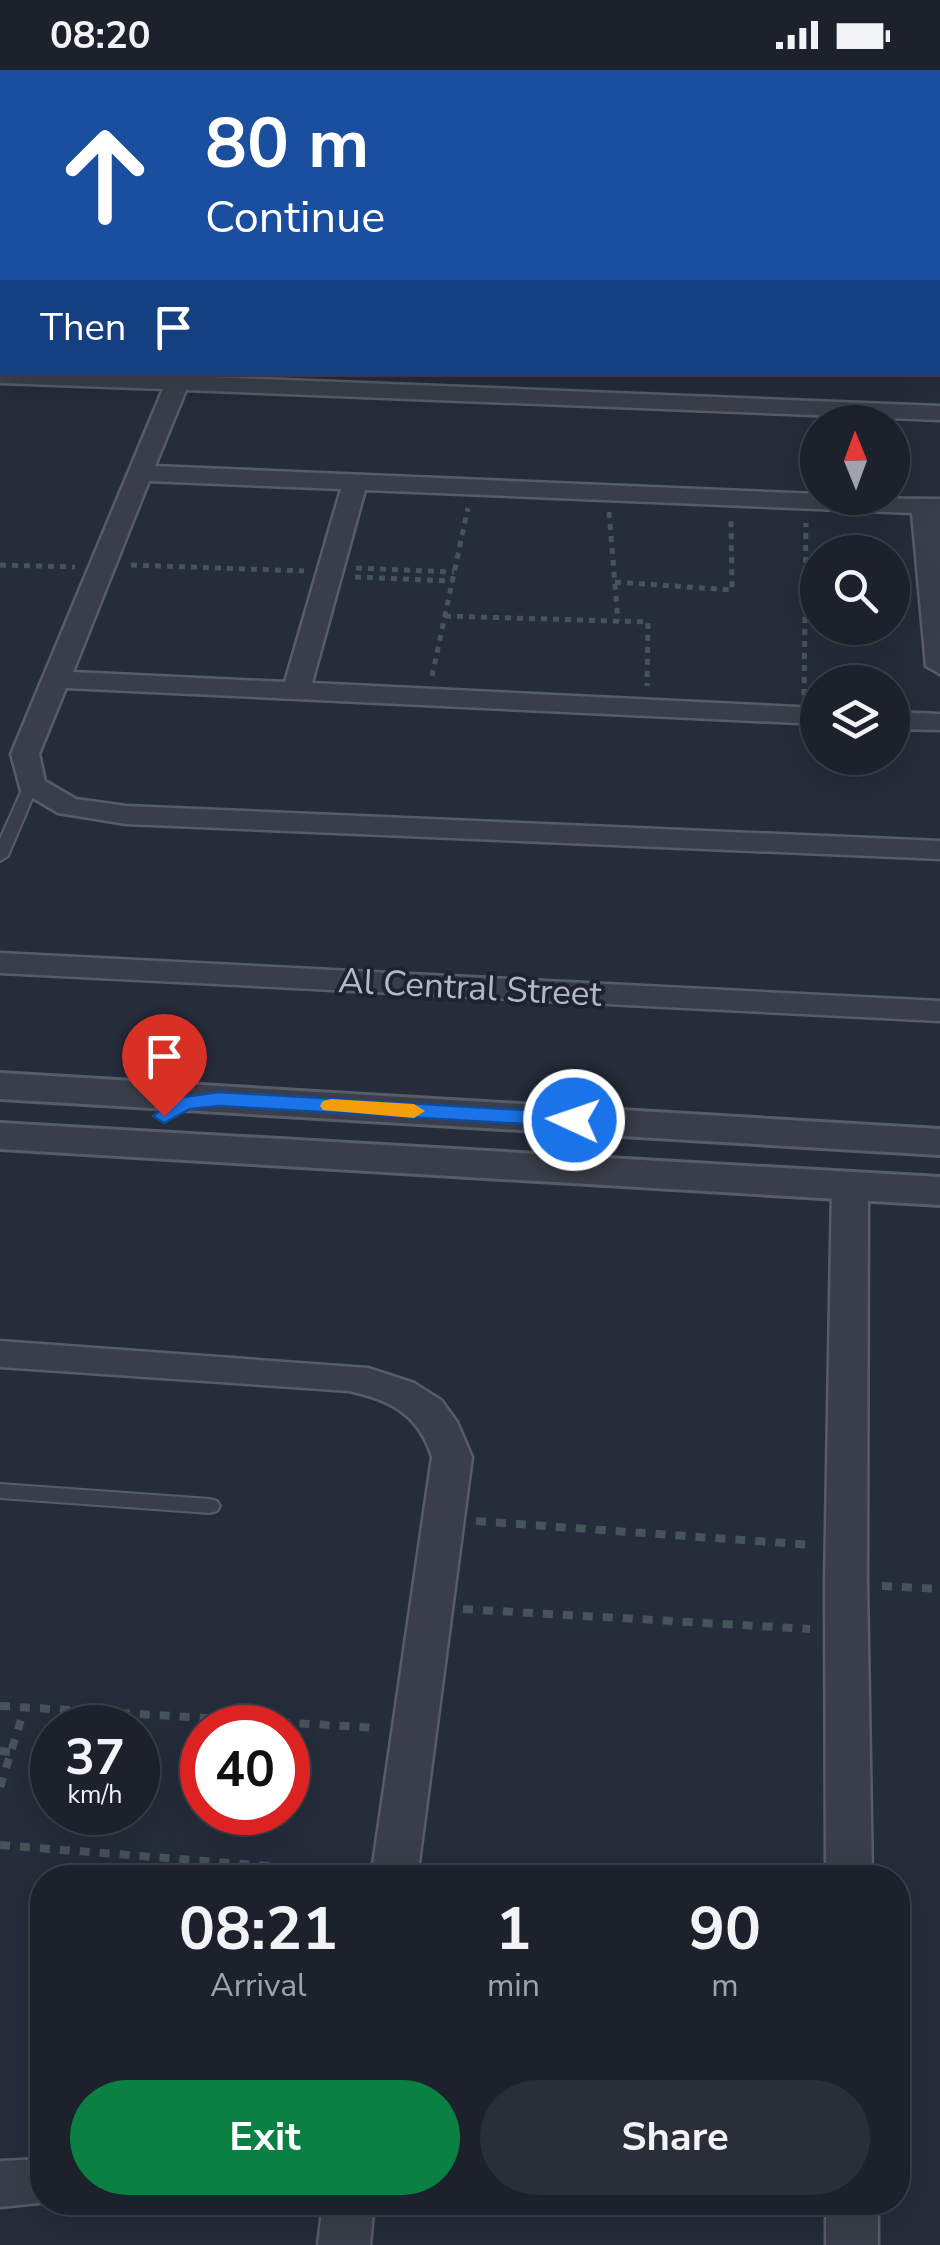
<!DOCTYPE html>
<html lang="en">
<head>
<meta charset="utf-8">
<style>
	body { margin:0; font-family:"Nunito Sans",sans-serif; background:#292e38; color:#f1f3f6; height:100vh; display:flex; flex-direction:column; font-size:38px; white-space:nowrap }
	* { box-sizing:border-box; margin:0 }
	p { font-size:32px; color:#a0a3a9 }
	.icon { flex:none; width:55px; height:55px; fill:none; stroke:currentColor; stroke-width:2; stroke-linecap:round; stroke-linejoin:round }
	.map { position:relative; flex:1; overflow:hidden }
	.drawer { position:absolute; left:30px; top:1795px; width:880px; height:350px; display:flex; flex-direction:column; background:#1c212c; border-radius:40px; box-shadow:0 10px 40px #0002,0 0 0 2px #3a3e48 }
	.drawer>* { flex:none }
	.hud { position:absolute; left:0px; top:0px; width:940px; height:305px; box-shadow:0 10px 40px #0002,0 0 0 2px #3a3e48; background:#1a4fa0; color:#fff; overflow:hidden }
	.needle { width:65px; rotate:359deg }
	.controls { position:absolute; left:800px; top:335px; display:grid; gap:20px }
	.controls a { display:grid; place-items:center; width:110px; height:110px; border-radius:50%; background:#1c212c; box-shadow:0 10px 40px #0002,0 0 0 2px #3a3e48; font-size:50px }
	.speed { position:absolute; left:30px; top:1635px; display:flex; gap:20px; font-size:50px; font-weight:700; text-align:center }
	.speed>* { display:grid; place-content:center; width:130px; height:130px; border-radius:50%; background:#1c212c; box-shadow:0 10px 40px #0002,0 0 0 2px #3a3e48; line-height:1 }
	.speed small { font-size:25px; font-weight:400 }
	.speed .limit { border:15px solid #d22; background:#fff; color:#111 }
	.pin { position:absolute; display:grid; place-items:center; width:85px; height:85px; color:#fff; margin:-102px -42px; border-radius:50% 50% 50% 0; rotate:-45deg; box-shadow:0 0 10px #0007 }
	.pin .icon { rotate:45deg }
	.me { position:absolute; width:110px; margin:-55px; rotate:273deg; stroke-linejoin:round; filter:drop-shadow(0 0 8px #0008) }
	.turn { display:flex; align-items:center; gap:35px; height:210px; padding:0 40px; font-size:45px }
	.turn .icon { width:130px; height:130px; stroke-width:2.5 }
	.turn b { display:block; font-size:70px; line-height:85px }
	.then { display:flex; align-items:center; height:95px; padding:0 40px; background:#0003; gap:20px; font-size:38px }
	.eta { display:flex; justify-content:space-evenly; align-items:center; height:170px; text-align:center }
	.eta b { font-size:60px; font-weight:700; line-height:70px }
	.cta { display:flex; gap:20px; margin-top:auto; padding:20px 40px }
	.cta a { flex:1; height:115px; border-radius:60px; background:#0b8043; color:#fff; font-size:40px; font-weight:700; line-height:115px; text-align:center }
	.cta a+a { background:#292e38; color:#f1f3f6 }
	.status { display:flex; justify-content:space-between; align-items:center; height:70px; padding:0 50px; background:#1c212c; direction:ltr }
	.status svg { height:28px; fill:currentColor }
	.map>svg:first-child { display:block }
</style>
</head>
<body>
<div class="status"><b>08:20</b><svg viewBox="0 0 49 12"><path d="M0 12V9h3v3zM5 12V6h3v6zM10 12V3h3v9zM15 12V0h3v12zM26 1h20v11H26zM47 4h2v5h-2z"/></svg></div>
<div class="map">
<svg width="940" height="2175" viewBox="0 0 940 2175">
	<rect width="100%" height="100%" fill="#252c3a"/>
	<g fill="none" stroke-linecap="round" stroke-linejoin="round">
		<defs>
			<g id="service">
				<rect x="0" y="271" width="2" height="6"/>
				<polygon points="31,711 38,715 8,786 0,791 0,769 24,715"/>
				<polygon points="0,1414 210,1429 217,1431 220,1436 217,1441 210,1443 0,1428"/>
			</g>
			<g id="minor">
				<polygon points="813,0 914,0 915,2 815,2"/>
				<rect x="938" y="109" width="2" height="12"/>
				<rect x="0" y="145" width="2" height="12"/>
				<rect x="938" y="176" width="2" height="12"/>
				<polygon points="938,250 940,251 940,265 938,264"/>
				<path d="M0 299 2 302H87L940 336V350L186 320 155 396 818 424V428L940 429V604L926 596 912 443 365 420 312 613 818 638V654L66 618 39 684 45 711 76 729 126 736 940 771V789L126 754 58 743 21 721 11 684 163 319 0 313ZM149 411 341 419 285 612 73 602Z"/>
				<polygon points="892,642 940,644 940,660 892,659"/>
				<polygon points="0,883 940,931 940,951 0,903"/>
				<polygon points="850,1104 863,1107 868,1115 867,1513 872,1808 826,1808 825,1513 832,1115 837,1107"/>
				<path d="M0 1271 368 1298 414 1313 441 1330 457 1352 472 1387 417 1808H371L432 1387C419 1345 391 1330 349 1321L0 1297Z"/>
				<polygon points="42,2089 42,2132 49,2132 0,2137 0,2091"/>
				<polygon points="323,2132 374,2132 370,2175 318,2175"/>
				<rect x="826" y="2132" width="52" height="43"/>
			</g>
			<g id="tertiary">
				<polygon points="0,1003 940,1059 940,1085 0,1029"/>
				<polygon points="0,1053 940,1107 940,1135 0,1079"/>
			</g>
		</defs>
		<use href="#service" stroke="#575c68" stroke-width="4"/>
		<use href="#minor" stroke="#575c68" stroke-width="5"/>
		<use href="#tertiary" stroke="#575c68" stroke-width="6"/>
		<g stroke="#455458" stroke-width="5" stroke-dasharray="6 6" stroke-linecap="butt">
			<polyline points="609,442 618,551"/>
			<polyline points="0,495 75,497"/>
			<polyline points="131,495 304,501"/>
			<polyline points="356,498 454,502"/>
			<polyline points="355,507 452,511"/>
			<polyline points="615,512 732,520 731,449"/>
			<polyline points="805,521 818,522"/>
			<polyline points="892,536 908,536"/>
			<polyline points="445,546 648,552 647,616"/>
			<polyline points="432,606 468,438"/>
			<polyline points="804,625 806,453"/>
		</g>
		<g stroke="#455458" stroke-width="8" stroke-dasharray="10 10" stroke-linecap="butt">
			<polyline points="476,1451 812,1475"/>
			<polyline points="882,1516 940,1519"/>
			<polyline points="463,1539 810,1559"/>
			<polyline points="0,1636 379,1658"/>
			<polyline points="0,1681 11,1682"/>
			<polyline points="0,1717 25,1637"/>
			<polyline points="0,1775 358,1803"/>
			<polyline points="220,1808 223,1792"/>
		</g>
		<use href="#service" fill="#393e4a" fill-rule="evenodd"/>
		<use href="#minor" fill="#393e4a" fill-rule="evenodd"/>
		<use href="#tertiary" fill="#393e4a" fill-rule="evenodd"/>
	</g>
	<polygon fill="#1a73e8" stroke="#114b97" stroke-width="2.5" points="219,1022 574,1043 585,1050 574,1057 219,1036 190,1039 164,1053 153,1046 176,1028"/>
	<polygon fill="#f59e0b" points="331,1029 414,1034 425,1041 414,1048 323,1040 320,1036 323,1031"/>
	<g text-anchor="middle" stroke-width="8" stroke-linejoin="round" paint-order="stroke">
		<g font-size="35" fill="#b4b9c6" stroke="#1e232f">
			<text transform="translate(470 917) rotate(3)" y="12">Al Central Street</text>
		</g>
	</g>
</svg>
<div class="controls">
<a><svg class="needle" viewBox="-14 -14 28 28"><path d="M0-13l5 13h-10z" fill="#e53935"/><path d="M0 13l5-13h-10z" fill="#a0a3a9"/></svg></a>
<a><svg class="icon" aria-label="search" viewBox="0 0 24 24"><circle cx="10" cy="10" r="6"/><path d="M15 15l6 6"/></svg></a>
<a><svg class="icon" aria-label="layers" viewBox="0 0 24 24"><path d="M12 4l9 5-9 5-9-5zM3 14l9 5 9-5"/></svg></a>
</div>
<div class="speed"><div>37<small>km/h</small></div><div class="limit">40</div></div>
<div class="pin" style="left:164px;top:1046px;background:#d93025"><svg class="icon" aria-label="arrive" viewBox="0 0 24 24"><path d="M6 21V4h12l-3 4 3 4H6"/></svg></div>
<svg class="me" style="left:574px;top:1050px" viewBox="-20 -20 40 40"><circle r="17" fill="#1a73e8" stroke="#fff" stroke-width="3"/><path d="M0-11L8 9 0 5-8 9z" fill="#fff"/></svg>
<div class="hud">
<div class="turn"><svg class="icon" aria-label="ahead" viewBox="0 0 24 24"><path d="M12 20V5M6 11l6-6 6 6"/></svg><div><b>80 m</b>Continue</div></div>
<div class="then">Then<svg class="icon" aria-label="arrive" viewBox="0 0 24 24"><path d="M6 21V4h12l-3 4 3 4H6"/></svg></div>
</div>
<section class="drawer">
<div class="eta">
<div><b>08:21</b><p>Arrival</p></div>
<div><b>1</b><p>min</p></div>
<div><b>90</b><p>m</p></div>
</div>
<div class="cta"><a>Exit</a><a>Share</a></div>
</section>
</div>
</body>
</html>
